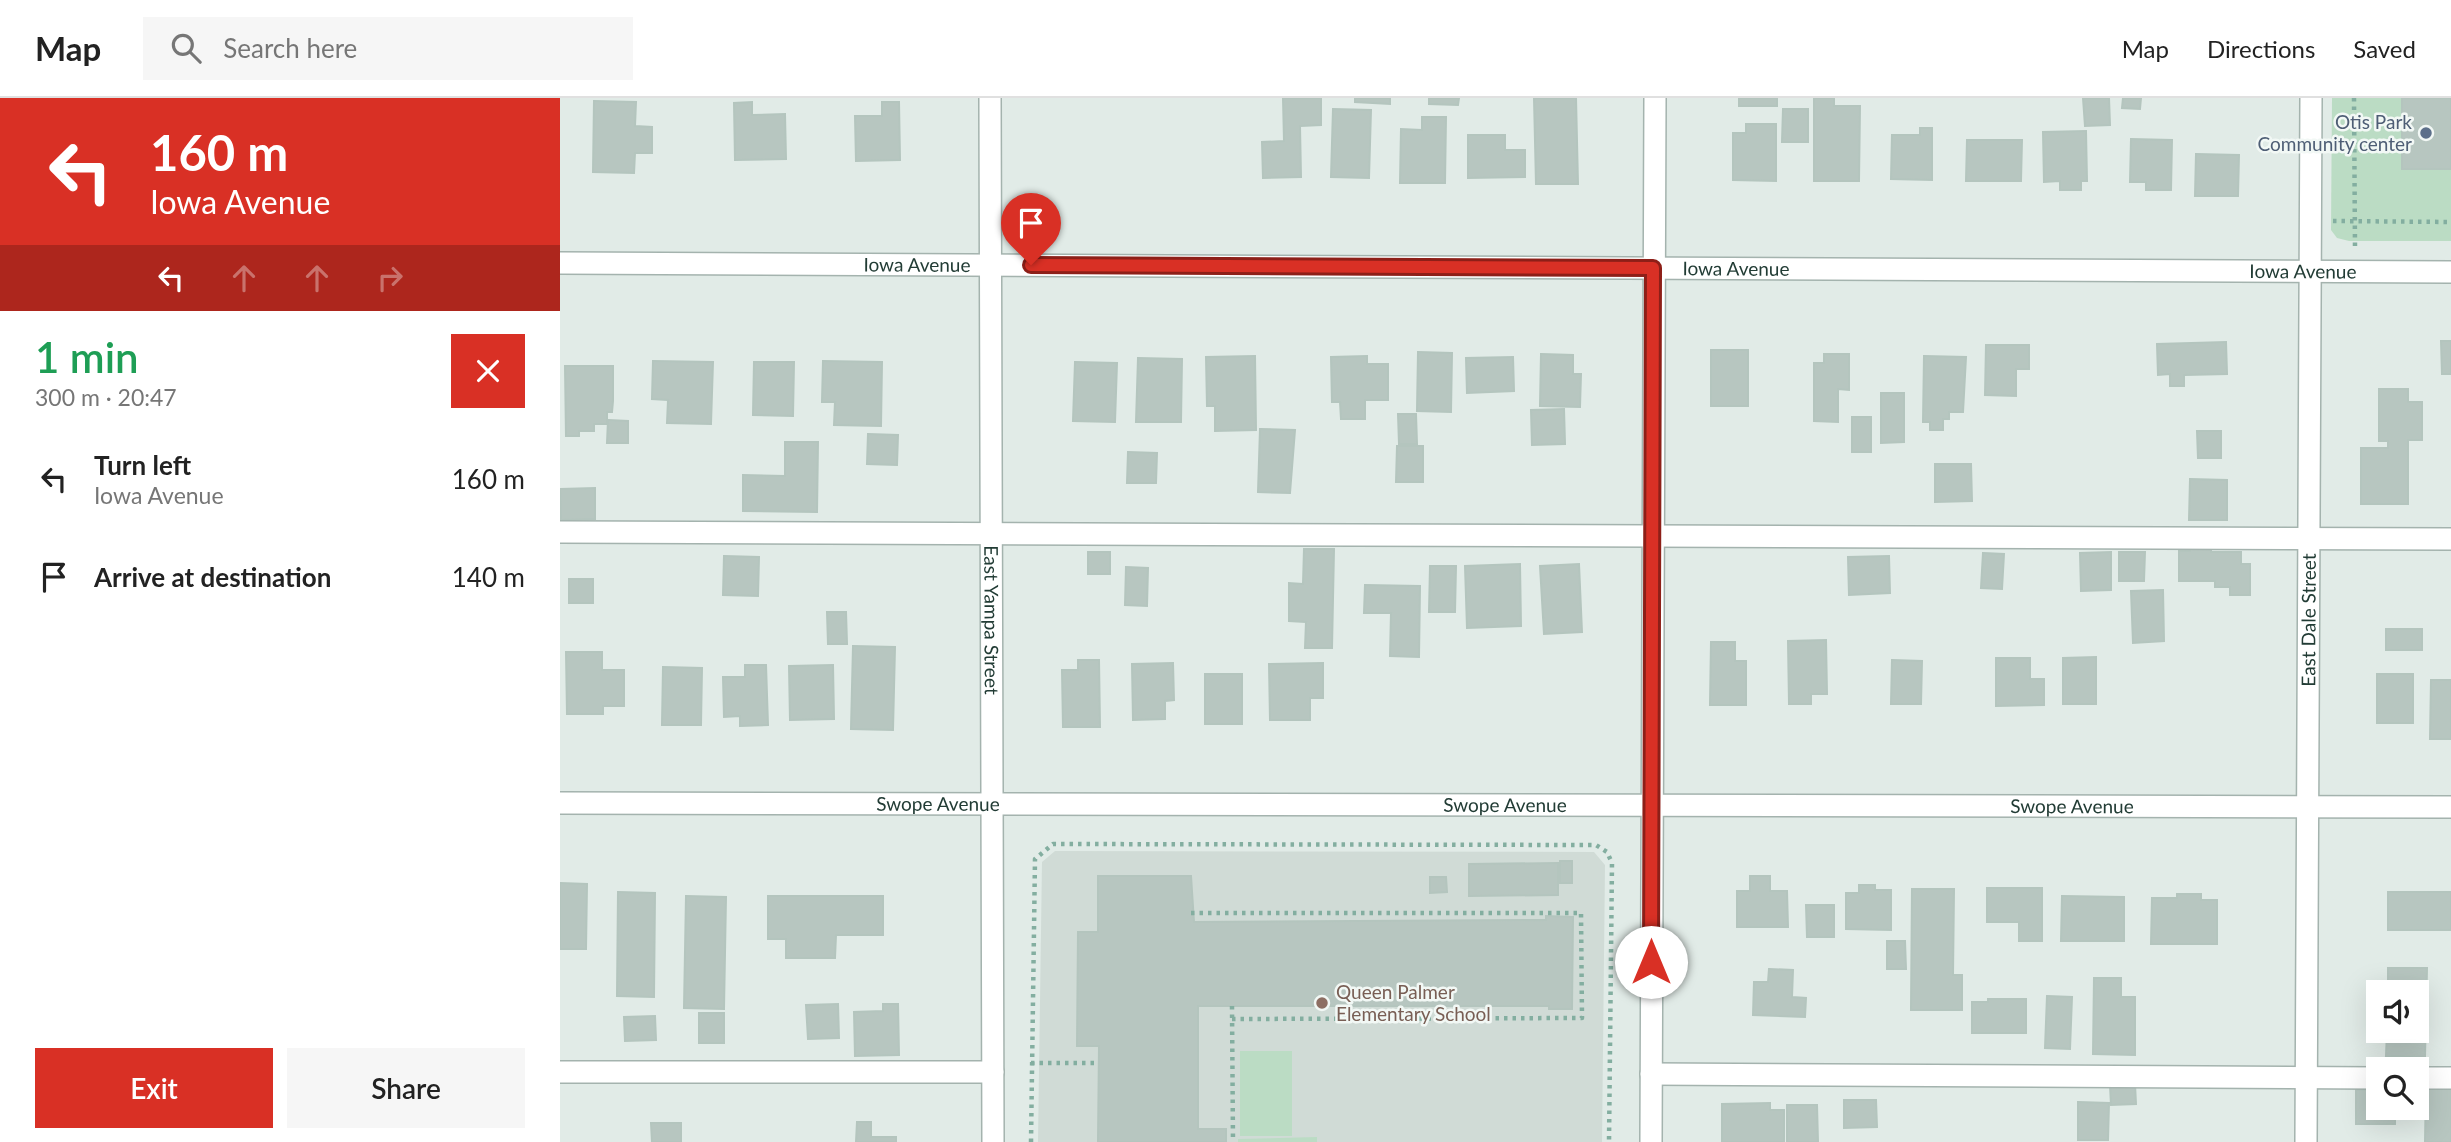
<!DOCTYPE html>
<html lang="en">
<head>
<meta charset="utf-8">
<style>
	body { margin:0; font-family:Lato,sans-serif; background:#f6f6f6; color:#222; height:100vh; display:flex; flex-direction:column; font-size:26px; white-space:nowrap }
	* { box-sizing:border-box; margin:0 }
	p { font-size:23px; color:#767676 }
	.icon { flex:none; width:38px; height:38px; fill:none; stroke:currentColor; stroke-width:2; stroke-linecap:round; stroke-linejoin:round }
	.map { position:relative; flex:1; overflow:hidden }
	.details { display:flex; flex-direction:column; background:#fff; width:560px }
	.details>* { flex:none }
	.banner { background:#d93025; color:#fff; overflow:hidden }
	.fabs { position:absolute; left:1806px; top:882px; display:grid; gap:14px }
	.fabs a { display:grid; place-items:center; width:63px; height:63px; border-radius:0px; background:#fff; box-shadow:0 7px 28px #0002; font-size:35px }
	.pin { position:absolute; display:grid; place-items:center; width:60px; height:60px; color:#fff; margin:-72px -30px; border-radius:50% 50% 50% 0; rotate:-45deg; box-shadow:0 0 7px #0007 }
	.pin .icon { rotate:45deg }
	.me { position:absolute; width:77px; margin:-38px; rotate:0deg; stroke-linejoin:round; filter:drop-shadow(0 0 5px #0008) }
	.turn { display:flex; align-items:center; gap:24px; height:147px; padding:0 35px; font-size:32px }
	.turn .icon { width:91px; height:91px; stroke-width:2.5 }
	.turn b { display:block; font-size:49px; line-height:60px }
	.lanes { display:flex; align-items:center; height:66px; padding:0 35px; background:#0003; justify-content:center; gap:35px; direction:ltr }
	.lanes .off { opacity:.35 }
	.round { display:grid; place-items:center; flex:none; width:74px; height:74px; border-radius:0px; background:#f6f6f6 }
	.summary { display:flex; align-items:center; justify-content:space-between; height:119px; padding:0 35px }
	h1 { font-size:42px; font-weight:600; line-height:52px; color:#1e9e55 }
	.cta { display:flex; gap:14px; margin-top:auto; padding:14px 35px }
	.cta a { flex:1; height:80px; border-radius:0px; background:#d93025; color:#fff; font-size:28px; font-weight:600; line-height:80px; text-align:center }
	.cta a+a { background:#f6f6f6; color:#222 }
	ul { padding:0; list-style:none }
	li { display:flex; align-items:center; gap:21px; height:98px; padding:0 35px }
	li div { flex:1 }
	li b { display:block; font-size:26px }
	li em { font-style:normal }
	header { display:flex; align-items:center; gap:42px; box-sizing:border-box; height:98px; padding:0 35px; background:#fff; border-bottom:2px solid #e0e0e0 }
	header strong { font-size:33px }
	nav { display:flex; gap:38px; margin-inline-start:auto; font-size:24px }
	.search { width:490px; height:63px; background:#f6f6f6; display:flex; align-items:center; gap:18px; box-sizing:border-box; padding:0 24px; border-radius:0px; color:#767676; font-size:26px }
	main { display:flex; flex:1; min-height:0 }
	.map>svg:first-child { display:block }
</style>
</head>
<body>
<header>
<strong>Map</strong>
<div class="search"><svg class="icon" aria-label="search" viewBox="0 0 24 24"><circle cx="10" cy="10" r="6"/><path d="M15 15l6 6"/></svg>Search here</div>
<nav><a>Map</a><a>Directions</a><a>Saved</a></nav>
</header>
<main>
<section class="details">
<div class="banner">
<div class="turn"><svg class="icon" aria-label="left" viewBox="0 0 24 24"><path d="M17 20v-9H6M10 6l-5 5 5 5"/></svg><div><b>160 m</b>Iowa Avenue</div></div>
<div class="lanes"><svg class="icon" aria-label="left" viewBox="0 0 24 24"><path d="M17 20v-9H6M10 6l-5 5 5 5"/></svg><svg class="icon off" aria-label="ahead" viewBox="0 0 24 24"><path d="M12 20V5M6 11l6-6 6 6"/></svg><svg class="icon off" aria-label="ahead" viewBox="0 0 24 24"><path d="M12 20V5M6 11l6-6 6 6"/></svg><svg class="icon off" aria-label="right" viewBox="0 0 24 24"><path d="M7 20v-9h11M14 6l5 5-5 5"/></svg></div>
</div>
<div class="summary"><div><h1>1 min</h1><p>300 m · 20:47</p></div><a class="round" style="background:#d93025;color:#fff"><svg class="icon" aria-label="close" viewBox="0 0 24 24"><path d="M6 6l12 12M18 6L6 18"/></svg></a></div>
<ul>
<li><svg class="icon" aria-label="left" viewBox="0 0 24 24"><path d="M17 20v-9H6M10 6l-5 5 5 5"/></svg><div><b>Turn left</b><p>Iowa Avenue</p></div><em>160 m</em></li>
<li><svg class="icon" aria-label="arrive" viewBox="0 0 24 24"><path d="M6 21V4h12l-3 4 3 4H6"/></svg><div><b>Arrive at destination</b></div><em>140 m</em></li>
</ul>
<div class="cta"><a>Exit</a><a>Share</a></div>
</section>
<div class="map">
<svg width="1891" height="1044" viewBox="0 0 1891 1044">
	<rect width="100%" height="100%" fill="#e1ebe7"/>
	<polygon fill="#d0dbd6" points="495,753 1034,754 1045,767 1042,1044 478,1044 482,764"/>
	<g fill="#bbdcc4">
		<polygon points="1772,0 1891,0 1891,143 1789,143 1777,140 1771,132"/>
		<rect x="680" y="953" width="52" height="85"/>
		<polygon points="757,1039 757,1044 678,1044 678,1041"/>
	</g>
	<g fill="#b7c6c0" stroke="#b4c5be" stroke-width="2">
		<polygon points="723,0 761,0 761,27 740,28 741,79 703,80 702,44 724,43"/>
		<polygon points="795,0 830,0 830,6 795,4"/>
		<polygon points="869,0 899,0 898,7 869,6"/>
		<polygon points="974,0 1016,0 1018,86 976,86"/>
		<rect x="1179" y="0" width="38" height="8"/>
		<polygon points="1254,0 1274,0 1274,8 1300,8 1299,83 1254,83"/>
		<polygon points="1523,0 1549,0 1550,27 1525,28"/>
		<polygon points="1563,0 1581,0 1580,11 1562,10"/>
		<rect x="1842" y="0" width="49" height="71"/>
		<polygon points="34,3 76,4 75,28 92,29 92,55 75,55 74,75 33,74"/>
		<polygon points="192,4 192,17 225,16 226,61 175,62 174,5"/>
		<polygon points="322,4 339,4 340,62 296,63 295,18 322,18"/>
		<polygon points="773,11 811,12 809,80 771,79"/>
		<polygon points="1223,11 1248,11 1248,44 1222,44"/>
		<polygon points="862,19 886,19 885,85 840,85 841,31 862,32"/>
		<polygon points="1186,26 1216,26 1216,83 1173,82 1173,35 1186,35"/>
		<polygon points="1360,30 1372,30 1372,82 1331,81 1332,37 1360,37"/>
		<polygon points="1526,33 1527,83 1521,83 1521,92 1500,92 1500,83 1484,84 1483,34"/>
		<polygon points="908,37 945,37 945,52 965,52 965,79 908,80"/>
		<polygon points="1571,41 1612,42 1611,92 1586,92 1586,84 1570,84"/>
		<polygon points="1407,42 1462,42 1461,83 1406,83"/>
		<polygon points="1636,56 1679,57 1678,98 1635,98"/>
		<polygon points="1881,243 1891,243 1891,276 1882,276"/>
		<polygon points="1666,244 1667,276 1624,277 1624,288 1610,288 1610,276 1598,277 1597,246"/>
		<polygon points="1426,247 1469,247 1469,271 1456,271 1456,298 1425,297"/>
		<rect x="1151" y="252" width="37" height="56"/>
		<polygon points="858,254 892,255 891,314 857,313"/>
		<polygon points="981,256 1013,257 1013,276 1021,276 1020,309 980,308"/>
		<polygon points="1264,256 1289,256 1289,292 1278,291 1278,324 1254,323 1254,265 1264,265"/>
		<polygon points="695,258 696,332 655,333 655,308 647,308 646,259"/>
		<polygon points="807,258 807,266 828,266 828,302 805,302 805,321 781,321 780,304 772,304 771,259"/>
		<polygon points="1364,258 1406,259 1403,314 1389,314 1389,321 1383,321 1383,332 1370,332 1370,324 1363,324"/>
		<polygon points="953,259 954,293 907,295 906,260"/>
		<polygon points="578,260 622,261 621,324 576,324"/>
		<polygon points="93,263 153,264 151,326 107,325 108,302 92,301"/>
		<polygon points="263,263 322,264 321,328 274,327 275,304 262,304"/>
		<polygon points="194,264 234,264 233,318 193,317"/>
		<polygon points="515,264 557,265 555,324 513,323"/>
		<polygon points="5,268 53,268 53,303 52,314 47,314 47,326 34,326 34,333 19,333 19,338 6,338"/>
		<polygon points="1819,291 1848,291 1848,304 1862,304 1862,342 1848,342 1848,406 1801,406 1801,350 1828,350 1828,343 1819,343"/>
		<polygon points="1321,295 1344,295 1344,344 1321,345"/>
		<polygon points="1004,311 1005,346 972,347 971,312"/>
		<polygon points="838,316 856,316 857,346 839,346"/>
		<rect x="1292" y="319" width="19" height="35"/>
		<polygon points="48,322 68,323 68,345 47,345"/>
		<polygon points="700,331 735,332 730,395 698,394"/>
		<polygon points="1637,333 1661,333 1661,360 1638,360"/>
		<polygon points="308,336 338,337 337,367 307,366"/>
		<polygon points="225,344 258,344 257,414 183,413 183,377 225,378"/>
		<polygon points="837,348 863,348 863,384 836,384"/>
		<polygon points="568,354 597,355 596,385 567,385"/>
		<polygon points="1375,366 1411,366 1412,403 1375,404"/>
		<polygon points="1630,381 1667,382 1667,422 1629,422"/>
		<polygon points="35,390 35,421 1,422 0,391"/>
		<polygon points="1630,448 1651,448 1651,454 1681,454 1681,466 1690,466 1690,497 1670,497 1670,489 1655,489 1655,483 1619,483 1619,453 1630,453"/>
		<polygon points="744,451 774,451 772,550 745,550 746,524 729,523 729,485 743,486"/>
		<rect x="528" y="454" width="22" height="22"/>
		<polygon points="1551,454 1551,492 1521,493 1520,455"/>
		<polygon points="1559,454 1585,454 1584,483 1559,483"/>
		<polygon points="1423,455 1444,456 1442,491 1421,490"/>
		<polygon points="164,458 199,459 198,498 163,497"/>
		<polygon points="1329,458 1330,495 1289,497 1288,459"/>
		<polygon points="960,466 961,528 907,530 905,468"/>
		<polygon points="1019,466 1022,534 984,536 980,468"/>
		<polygon points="870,468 896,468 895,514 869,514"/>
		<polygon points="566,469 588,470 587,508 565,507"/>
		<rect x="9" y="481" width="24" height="24"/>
		<polygon points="805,487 860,488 859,559 830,558 831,515 804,515"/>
		<polygon points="1603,492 1604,543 1573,545 1571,493"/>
		<polygon points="267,514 286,514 287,546 268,546"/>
		<rect x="1826" y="531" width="36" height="21"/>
		<polygon points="1266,542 1267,596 1251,596 1251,606 1229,606 1228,543"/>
		<polygon points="1151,544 1175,544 1175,563 1186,563 1186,607 1150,607"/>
		<polygon points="293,548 335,549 333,632 291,631"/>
		<polygon points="6,554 42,554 42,572 64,572 64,608 43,608 43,616 7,616"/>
		<polygon points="1536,559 1536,606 1503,606 1503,560"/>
		<polygon points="1436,560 1470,560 1470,581 1484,581 1484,607 1436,608"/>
		<polygon points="518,562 539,562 540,629 503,629 502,572 518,572"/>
		<polygon points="1332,562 1362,563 1361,606 1331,606"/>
		<polygon points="613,565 614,602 605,603 605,621 573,622 572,566"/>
		<polygon points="763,565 763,600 750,600 750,622 710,622 709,566"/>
		<polygon points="185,567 206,567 208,627 180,628 180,618 164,619 163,579 185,579"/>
		<polygon points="273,567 274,621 230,622 229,568"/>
		<polygon points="103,569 142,570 141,627 102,627"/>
		<rect x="645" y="576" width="37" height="50"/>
		<rect x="1817" y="576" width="36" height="49"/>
		<polygon points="1871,582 1891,582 1891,641 1870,641"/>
		<rect x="1000" y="763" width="12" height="22"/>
		<polygon points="998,765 998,797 909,798 909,766"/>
		<polygon points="538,778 631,778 634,824 986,822 986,818 1013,819 1012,911 989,911 989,908 638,908 638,1031 666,1031 666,1044 538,1044 539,948 517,948 518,834 538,834"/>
		<polygon points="1190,778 1210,778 1210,793 1227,793 1228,829 1177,829 1177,793 1190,793"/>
		<polygon points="870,779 886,779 887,794 870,795"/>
		<polygon points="0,785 27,786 26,851 0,851"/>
		<polygon points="1299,787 1315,787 1315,792 1331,792 1331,832 1286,831 1286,795 1299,795"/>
		<polygon points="1427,790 1482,790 1482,843 1459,843 1459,824 1427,824"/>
		<polygon points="1352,791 1394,791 1393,877 1402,877 1402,912 1351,912"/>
		<polygon points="58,794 95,795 94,899 57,898"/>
		<rect x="1828" y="794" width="63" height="38"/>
		<polygon points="1617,796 1641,796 1641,802 1657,802 1657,846 1591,846 1592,800 1617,800"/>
		<polygon points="126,798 166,799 164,911 124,910"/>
		<polygon points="208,798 323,798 323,837 276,837 275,860 226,860 226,841 208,841"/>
		<polygon points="1502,798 1564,799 1564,843 1501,843"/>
		<polygon points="1246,807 1274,807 1274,839 1247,839"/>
		<polygon points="1327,843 1345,843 1346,871 1327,871"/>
		<polygon points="1828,870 1867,870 1865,959 1826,958 1827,933 1857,933 1857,894 1828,894"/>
		<polygon points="1209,871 1233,872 1232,899 1246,900 1245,919 1193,917 1194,884 1208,884"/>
		<polygon points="1534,880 1561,880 1561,899 1575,899 1575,957 1533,956"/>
		<polygon points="1487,898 1512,899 1510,951 1485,950"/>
		<polygon points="1428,901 1466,901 1466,935 1412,935 1412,904 1428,904"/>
		<polygon points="278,906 279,940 248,941 246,907"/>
		<polygon points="323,906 338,906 339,957 295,958 294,914 323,913"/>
		<rect x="139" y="915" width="25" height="30"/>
		<polygon points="95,918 96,942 65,943 64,919"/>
		<polygon points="1575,986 1576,1006 1551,1007 1550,987"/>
		<polygon points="1866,988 1891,989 1891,1044 1865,1044"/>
		<polygon points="1796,992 1818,992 1818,1010 1835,1010 1835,1026 1796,1026"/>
		<polygon points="1284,1002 1316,1002 1317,1029 1284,1030"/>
		<polygon points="1518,1004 1549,1005 1548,1042 1518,1042"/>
		<polygon points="1210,1005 1210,1012 1224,1012 1224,1044 1162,1044 1162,1006"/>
		<polygon points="1227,1007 1257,1007 1258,1044 1227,1044"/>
		<polygon points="297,1024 311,1024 311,1039 336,1039 336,1044 296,1044"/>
		<polygon points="91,1025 121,1025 121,1044 92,1044"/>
	</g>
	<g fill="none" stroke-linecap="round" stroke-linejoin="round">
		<defs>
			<g id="minor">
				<path id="s1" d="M430 0 433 1044"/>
				<path id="s2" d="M0 165 1891 174"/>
				<polyline points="0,434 1891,441"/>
				<path id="s3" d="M0 705 1891 709"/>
				<polyline points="0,974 433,974"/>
				<polyline points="1091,976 1818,980"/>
				<polyline points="1857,980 1891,980"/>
				<polyline points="1091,1044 1095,0"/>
				<path id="s4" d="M1746 1044 1751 0"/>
			</g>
		</defs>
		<use href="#minor" stroke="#a4b3ae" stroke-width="24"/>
		<g stroke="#83aea0" stroke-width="4.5" stroke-dasharray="3.5 5" stroke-linecap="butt">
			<polyline points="1794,0 1795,150"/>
			<polyline points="1773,123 1891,124"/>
			<polyline points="631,815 1021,815 1022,920 672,921"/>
			<polyline points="672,908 673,1044"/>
			<polyline points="471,965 539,965"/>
			<polyline points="471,1044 475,761 493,746 1036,747 1047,754 1052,765 1049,1044"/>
		</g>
		<use href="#minor" stroke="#fff" stroke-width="21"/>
	</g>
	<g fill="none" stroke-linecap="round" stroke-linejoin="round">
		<defs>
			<polyline id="route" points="471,167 1093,170 1091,864"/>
		</defs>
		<use href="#route" stroke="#8d1f18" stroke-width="18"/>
		<use href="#route" stroke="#d93025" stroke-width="12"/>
	</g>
	<circle fill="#5c6f8a" stroke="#f2f8f5" stroke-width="2.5" cx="1866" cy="35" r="7"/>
	<circle fill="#8d6e63" stroke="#f2f8f5" stroke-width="2.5" cx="762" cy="905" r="7"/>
	<g text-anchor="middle" stroke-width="5" stroke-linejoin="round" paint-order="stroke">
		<g font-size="19" fill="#4e5e75" stroke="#f2f8f5" text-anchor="end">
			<text x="1852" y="31">Otis Park<tspan x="1852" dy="22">Community center</tspan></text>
		</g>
		<g font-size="19" fill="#223c35" stroke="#f2f8f5">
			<text dy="7" stroke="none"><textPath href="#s2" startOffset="357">Iowa Avenue</textPath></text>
			<text dy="7" stroke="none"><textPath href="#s2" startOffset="1176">Iowa Avenue</textPath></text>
			<text dy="7" stroke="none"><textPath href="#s2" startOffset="1743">Iowa Avenue</textPath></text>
			<text dy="7" stroke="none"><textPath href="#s1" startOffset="522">East Yampa Street</textPath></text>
			<text dy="7" stroke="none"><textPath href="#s4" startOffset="522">East Dale Street</textPath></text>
			<text dy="7" stroke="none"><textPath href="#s3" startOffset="378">Swope Avenue</textPath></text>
			<text dy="7" stroke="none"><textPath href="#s3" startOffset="945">Swope Avenue</textPath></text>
			<text dy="7" stroke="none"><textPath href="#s3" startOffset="1512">Swope Avenue</textPath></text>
		</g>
		<g font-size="19" fill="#785e54" stroke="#f2f8f5" text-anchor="start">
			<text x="776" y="901">Queen Palmer<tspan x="776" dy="22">Elementary School</tspan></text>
		</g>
	</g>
</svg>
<div class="fabs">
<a><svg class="icon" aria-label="sound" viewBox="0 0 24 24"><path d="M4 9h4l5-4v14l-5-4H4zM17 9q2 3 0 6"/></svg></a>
<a><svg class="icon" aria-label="search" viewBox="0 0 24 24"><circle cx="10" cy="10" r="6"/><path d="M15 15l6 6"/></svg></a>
</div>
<div class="pin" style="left:471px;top:167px;background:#d93025"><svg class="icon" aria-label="arrive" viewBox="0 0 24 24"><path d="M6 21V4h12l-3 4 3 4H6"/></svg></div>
<svg class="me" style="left:1091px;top:864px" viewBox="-20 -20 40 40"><circle r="19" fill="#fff"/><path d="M0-13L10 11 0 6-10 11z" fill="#d93025"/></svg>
</div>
</main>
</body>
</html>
